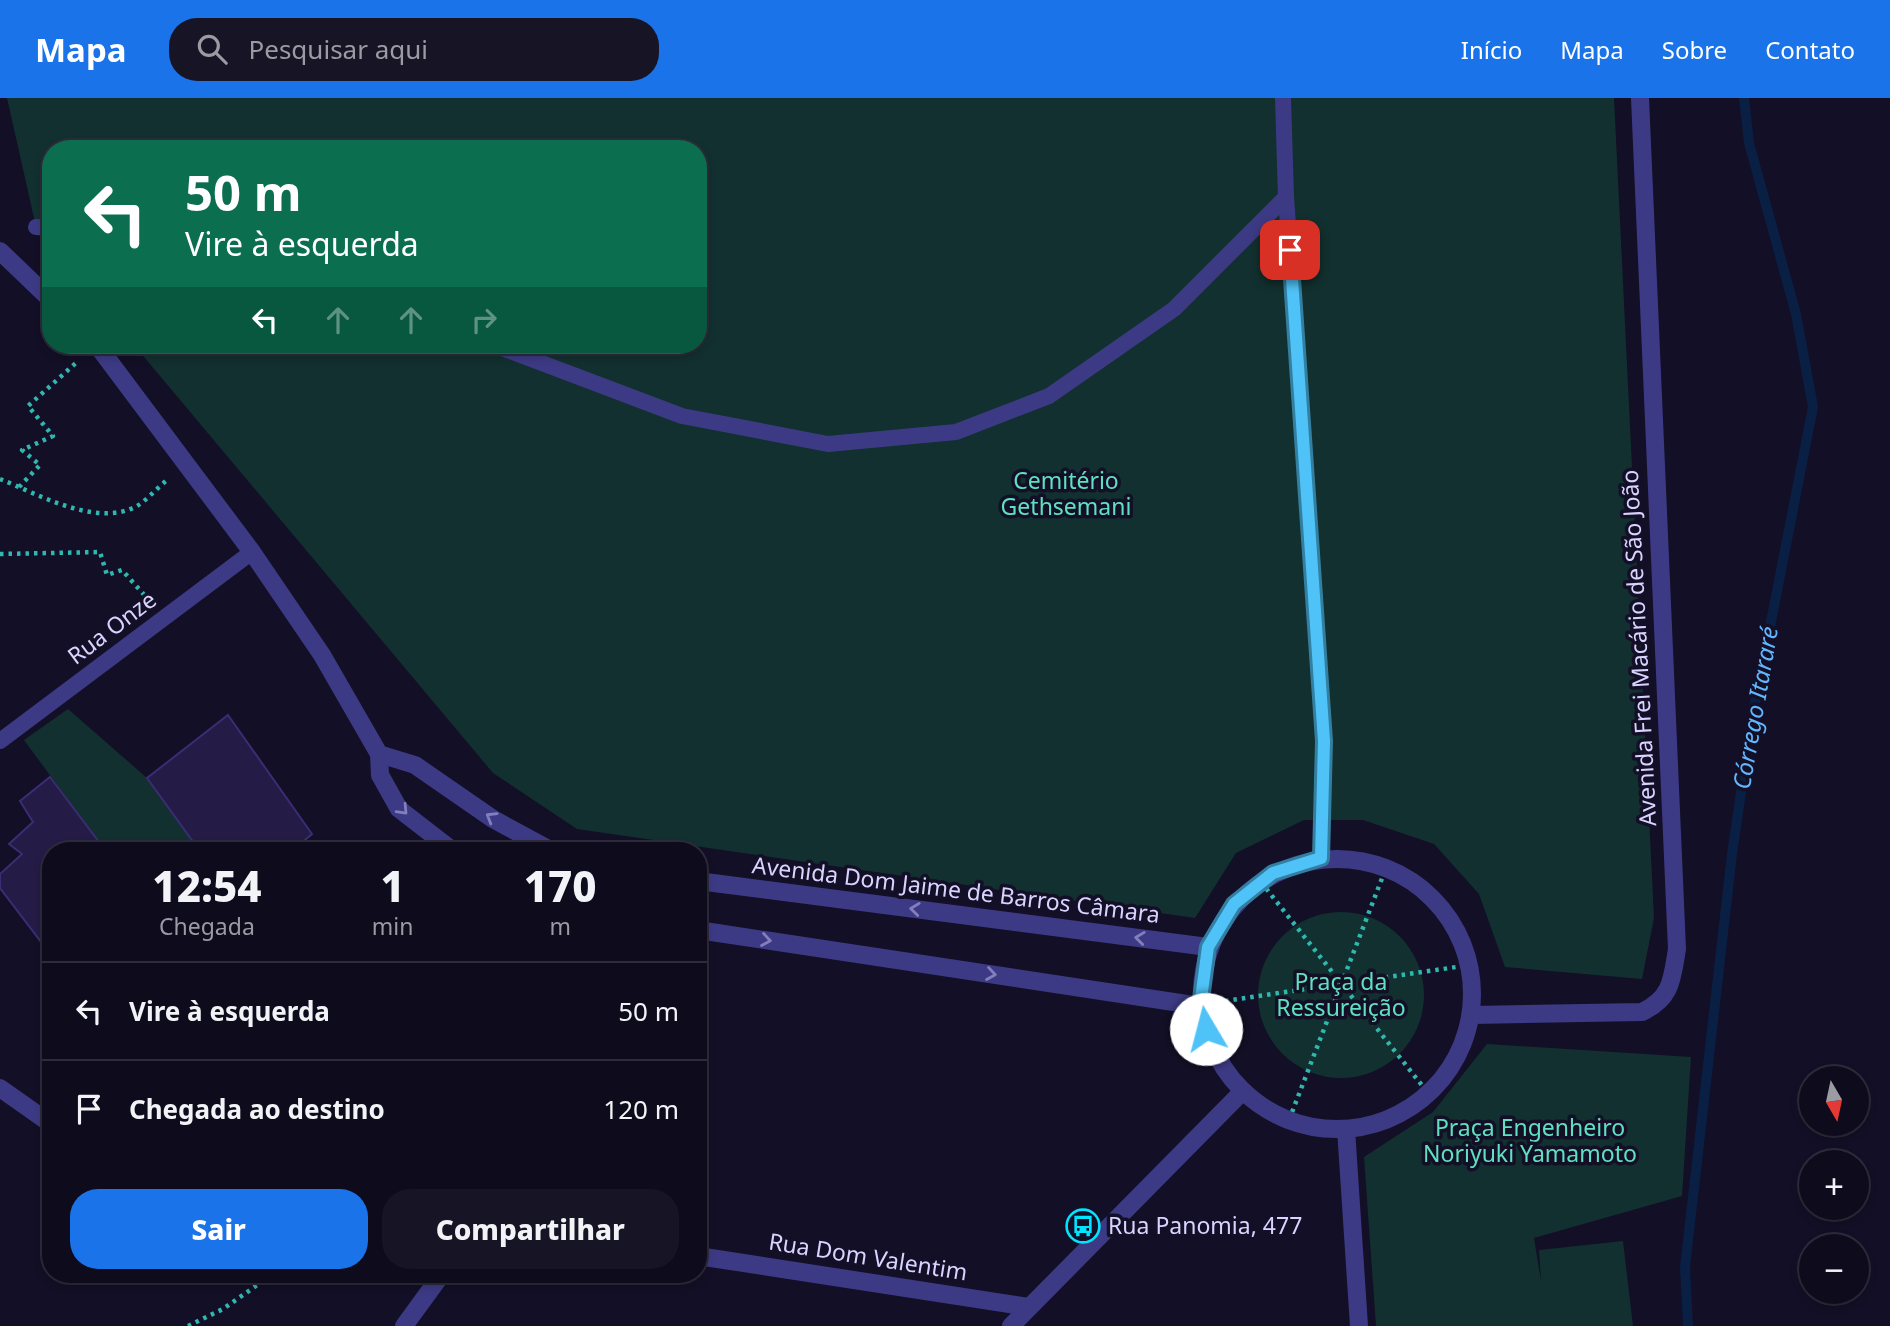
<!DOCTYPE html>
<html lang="pt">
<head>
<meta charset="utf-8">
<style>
	body { margin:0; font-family:"Noto Sans",sans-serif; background:#171425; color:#f1f3f6; height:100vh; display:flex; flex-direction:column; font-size:26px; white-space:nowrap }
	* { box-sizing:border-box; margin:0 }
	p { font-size:23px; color:#9b9ba3 }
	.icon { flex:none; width:38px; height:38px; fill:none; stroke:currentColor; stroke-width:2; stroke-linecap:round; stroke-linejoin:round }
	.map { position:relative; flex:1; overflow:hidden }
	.side { position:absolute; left:42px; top:744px; width:665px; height:441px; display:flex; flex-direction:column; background:#0e0b1c; border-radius:28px; box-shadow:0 4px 10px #0003,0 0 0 2px #2e2b3b }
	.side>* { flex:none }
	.top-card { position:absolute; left:42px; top:42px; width:665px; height:214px; border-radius:28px; box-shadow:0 4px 10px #0003,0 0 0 2px #2e2b3b; background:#0b6e4f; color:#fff; overflow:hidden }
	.needle { width:46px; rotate:171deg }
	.controls { position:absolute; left:1799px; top:968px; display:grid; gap:14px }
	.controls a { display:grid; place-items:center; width:70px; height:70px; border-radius:50%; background:#0e0b1c; box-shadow:0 4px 10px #0003,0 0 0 2px #2e2b3b; font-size:35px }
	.pin { position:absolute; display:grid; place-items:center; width:60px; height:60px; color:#fff; margin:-30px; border-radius:14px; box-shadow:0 4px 10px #0006 }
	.me { position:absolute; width:77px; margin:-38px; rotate:352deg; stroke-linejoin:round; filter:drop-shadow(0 0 5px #0008) }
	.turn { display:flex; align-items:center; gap:24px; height:147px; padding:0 28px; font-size:32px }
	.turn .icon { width:91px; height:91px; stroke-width:2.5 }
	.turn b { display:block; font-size:49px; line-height:60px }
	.lanes { display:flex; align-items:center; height:66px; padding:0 28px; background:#0003; justify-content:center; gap:35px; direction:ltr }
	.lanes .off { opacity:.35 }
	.eta { display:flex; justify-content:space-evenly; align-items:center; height:119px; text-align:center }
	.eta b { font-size:42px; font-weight:800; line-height:49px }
	.action { display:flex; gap:14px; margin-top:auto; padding:14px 28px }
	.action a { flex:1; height:80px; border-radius:28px; background:#1a73e8; color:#fff; font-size:28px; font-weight:800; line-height:80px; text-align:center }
	.action a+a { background:#171425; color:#f1f3f6 }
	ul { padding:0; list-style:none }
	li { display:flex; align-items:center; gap:21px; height:98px; padding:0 28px; border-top:2px solid #2e2b3b }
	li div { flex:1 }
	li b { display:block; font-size:26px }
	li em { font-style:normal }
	header { display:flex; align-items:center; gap:42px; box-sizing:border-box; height:98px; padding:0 35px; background:#1a73e8; color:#fff }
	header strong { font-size:33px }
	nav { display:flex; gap:38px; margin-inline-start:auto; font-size:24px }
	.search { width:490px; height:63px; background:#171425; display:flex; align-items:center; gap:18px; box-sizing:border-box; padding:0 24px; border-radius:28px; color:#9b9ba3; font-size:26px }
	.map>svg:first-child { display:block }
</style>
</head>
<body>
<header>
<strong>Mapa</strong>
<div class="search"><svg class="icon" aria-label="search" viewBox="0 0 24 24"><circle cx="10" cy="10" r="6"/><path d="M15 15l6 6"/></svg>Pesquisar aqui</div>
<nav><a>Início</a><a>Mapa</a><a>Sobre</a><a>Contato</a></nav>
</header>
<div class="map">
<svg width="1890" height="1228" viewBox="0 0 1890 1228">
	<rect width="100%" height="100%" fill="#130f26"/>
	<g fill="#12302f">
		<polygon points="7,0 1614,0 1654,820 1642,881 1505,869 1479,796 1434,746 1363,722 1304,722 1236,755 1195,820 577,731 493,675 134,247 698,247 698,51 51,51 51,147 36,129"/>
		<polygon points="68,611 147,680 199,752 105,752 24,642"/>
		<circle cx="1341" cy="897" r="83"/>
		<polygon points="1487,946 1691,959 1682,1098 1534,1140 1541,1183 1539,1152 1623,1143 1633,1228 1376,1228 1364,1059 1433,1014"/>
	</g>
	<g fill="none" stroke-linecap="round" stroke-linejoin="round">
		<polyline stroke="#0a1f44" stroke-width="10" points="1688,1228 1685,1169 1732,756 1751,626 1813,309 1796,216 1749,45 1744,0"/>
	</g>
	<g fill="#241b47" stroke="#3b2d73" stroke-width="2">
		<polygon points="228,617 312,736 293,752 199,752 147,680"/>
		<polygon points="50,679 105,752 51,752 51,857 0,790 0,776 22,756 9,746 33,724 20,703"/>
	</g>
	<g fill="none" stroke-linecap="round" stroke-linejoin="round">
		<g stroke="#2fb8b0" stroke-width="4.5" stroke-dasharray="3.5 5" stroke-linecap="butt">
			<path d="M0 381C38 396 96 430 137 408 147 402 157 390 166 383"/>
			<polyline points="19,389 40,367 22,352 53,338 28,308 77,264"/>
			<polyline points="0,456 100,454 107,477 122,472 147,500"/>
			<polyline points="1261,784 1428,995"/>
			<polyline points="1225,903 1470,867"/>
			<polyline points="1289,1022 1386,770"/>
			<polyline points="188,1228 223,1211 273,1176"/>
		</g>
		<g stroke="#3d3a85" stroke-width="16">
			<polyline points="1283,0 1286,99 1324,643 1321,760"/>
			<polyline points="36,129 51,130"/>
			<polyline points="494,247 682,318 828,346 956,334 1049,298 1174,211 1286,99"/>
			<polyline points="0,643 252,454"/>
		</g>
		<g stroke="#3d3a85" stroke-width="18">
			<path d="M1472 917 1642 914C1672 900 1672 881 1677 851L1640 0"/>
			<polyline points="0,990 51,1026"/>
			<polyline points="698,1158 1029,1209"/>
			<polyline points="404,1228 442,1176"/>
			<polyline points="1011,1228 1242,994"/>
		</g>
		<g stroke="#3d3a85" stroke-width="18">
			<polyline points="0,153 51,202"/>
			<polyline points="97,247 252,454 322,557 379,656 380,677 399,711 452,752"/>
			<polyline points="379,656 415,667 493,721 550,752"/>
			<circle cx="1337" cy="896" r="135"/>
			<polyline points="698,783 1208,849"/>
			<polyline points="698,832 1200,908"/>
			<polyline points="1346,1031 1359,1228"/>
		</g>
	</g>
	<defs><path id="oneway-chevron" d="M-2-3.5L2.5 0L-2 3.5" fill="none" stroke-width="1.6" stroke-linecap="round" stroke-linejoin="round" transform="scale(1.75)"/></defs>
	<g stroke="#837fbc">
		<use href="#oneway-chevron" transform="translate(403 712) rotate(47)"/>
		<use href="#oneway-chevron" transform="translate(491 719) rotate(-149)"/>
		<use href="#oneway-chevron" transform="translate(915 811) rotate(-173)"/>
		<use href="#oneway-chevron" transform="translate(1140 840) rotate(-173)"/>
		<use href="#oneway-chevron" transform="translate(766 842) rotate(9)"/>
		<use href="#oneway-chevron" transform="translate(991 876) rotate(9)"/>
	</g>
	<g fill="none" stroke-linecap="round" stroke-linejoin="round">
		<defs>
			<polyline id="route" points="1206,931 1200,908 1208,849 1234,806 1273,775 1321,760 1324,643 1290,152"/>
		</defs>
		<use href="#route" stroke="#337fa1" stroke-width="18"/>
		<use href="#route" stroke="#4fc3f7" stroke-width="12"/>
	</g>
	<defs>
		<symbol id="bus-ring" viewBox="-11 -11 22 22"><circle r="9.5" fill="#130f26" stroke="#00e5ff" stroke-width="1.5"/><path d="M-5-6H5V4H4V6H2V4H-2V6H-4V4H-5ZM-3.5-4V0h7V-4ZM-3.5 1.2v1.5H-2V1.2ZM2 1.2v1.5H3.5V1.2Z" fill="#00e5ff"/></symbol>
	</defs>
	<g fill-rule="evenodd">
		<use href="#bus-ring" x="1064" y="1109" width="38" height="38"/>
	</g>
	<g text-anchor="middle" stroke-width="7" stroke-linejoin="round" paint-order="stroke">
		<g font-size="23" fill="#5fe0c0" stroke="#130f26">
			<text x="1066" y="391">Cemitério<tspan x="1066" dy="26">Gethsemani</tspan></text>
			<text x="1341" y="892">Praça da<tspan x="1341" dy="26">Ressureição</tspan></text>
			<text x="1530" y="1038">Praça Engenheiro<tspan x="1530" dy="26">Noriyuki Yamamoto</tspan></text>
		</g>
		<g font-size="23" fill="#d9d4ff" stroke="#130f26">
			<text transform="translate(112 530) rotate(-37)" y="8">Rua Onze</text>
			<text transform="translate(1639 550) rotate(-93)" y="8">Avenida Frei Macário de São João</text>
			<text transform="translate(956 792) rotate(7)" y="8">Avenida Dom Jaime de Barros Câmara</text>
			<text transform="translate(868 1159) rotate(9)" y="8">Rua Dom Valentim</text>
		</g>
		<g font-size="23" fill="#d9d4ff" stroke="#130f26" text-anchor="start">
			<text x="1108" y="1136">Rua Panomia, 477</text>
		</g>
		<g font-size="24" font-style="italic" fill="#62b6ff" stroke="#130f26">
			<text transform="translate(1756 610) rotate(-80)" y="8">Córrego Itararé</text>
		</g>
	</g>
</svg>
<div class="controls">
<a><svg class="needle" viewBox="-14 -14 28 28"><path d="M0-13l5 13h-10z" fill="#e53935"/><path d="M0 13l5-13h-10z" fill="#9b9ba3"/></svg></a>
<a>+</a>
<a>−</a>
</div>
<div class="pin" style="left:1290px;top:152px;background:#d93025"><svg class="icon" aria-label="arrive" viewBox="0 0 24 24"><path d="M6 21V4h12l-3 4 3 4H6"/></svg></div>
<svg class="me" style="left:1206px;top:931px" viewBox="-20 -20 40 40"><circle r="19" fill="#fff"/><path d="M0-13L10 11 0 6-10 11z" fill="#4fc3f7"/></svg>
<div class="top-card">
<div class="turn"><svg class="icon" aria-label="left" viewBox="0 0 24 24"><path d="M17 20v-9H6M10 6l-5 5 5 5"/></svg><div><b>50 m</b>Vire à esquerda</div></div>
<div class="lanes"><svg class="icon" aria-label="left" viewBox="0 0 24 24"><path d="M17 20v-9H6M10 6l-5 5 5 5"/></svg><svg class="icon off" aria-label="ahead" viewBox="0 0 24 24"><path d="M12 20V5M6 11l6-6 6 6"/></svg><svg class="icon off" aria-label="ahead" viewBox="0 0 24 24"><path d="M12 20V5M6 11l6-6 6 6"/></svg><svg class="icon off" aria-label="right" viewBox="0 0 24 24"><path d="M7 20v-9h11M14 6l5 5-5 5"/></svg></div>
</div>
<section class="side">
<div class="eta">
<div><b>12:54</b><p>Chegada</p></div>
<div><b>1</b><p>min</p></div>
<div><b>170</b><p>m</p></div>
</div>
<ul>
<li><svg class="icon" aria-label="left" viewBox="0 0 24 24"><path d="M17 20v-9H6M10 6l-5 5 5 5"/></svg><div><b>Vire à esquerda</b></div><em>50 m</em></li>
<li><svg class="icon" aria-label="arrive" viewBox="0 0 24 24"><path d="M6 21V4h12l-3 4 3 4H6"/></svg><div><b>Chegada ao destino</b></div><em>120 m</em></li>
</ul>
<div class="action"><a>Sair</a><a>Compartilhar</a></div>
</section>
</div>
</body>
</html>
